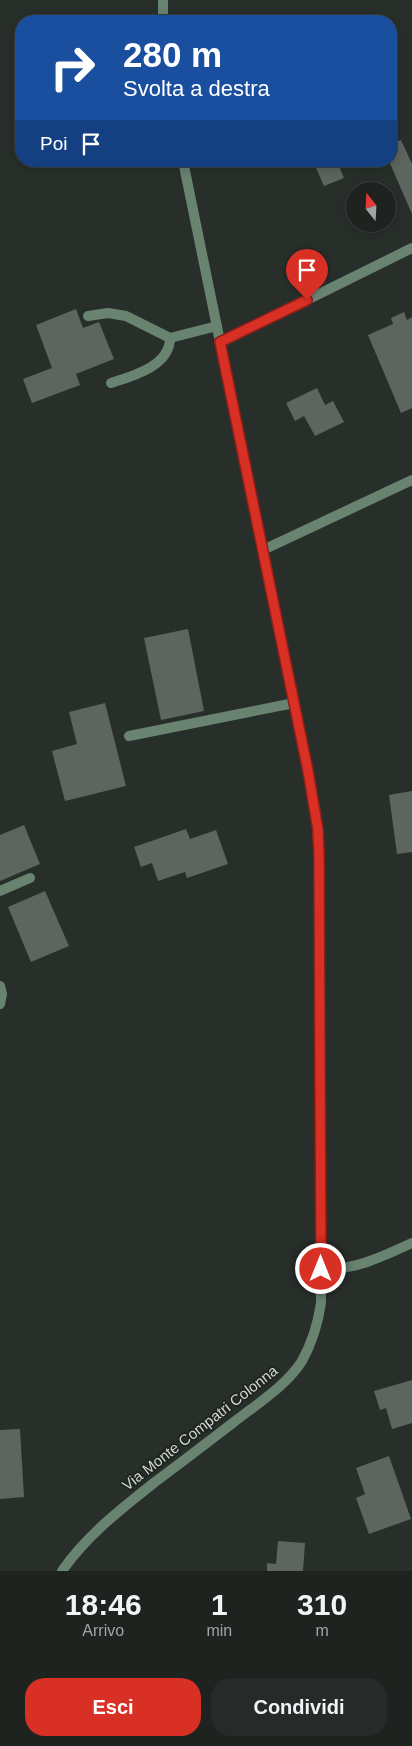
<!DOCTYPE html>
<html lang="it">
<head>
<meta charset="utf-8">
<style>
	body { margin:0; font-family:Arial,sans-serif; background:#262b29; color:#f1f3f6; height:100vh; display:flex; flex-direction:column; font-size:19px; white-space:nowrap }
	* { box-sizing:border-box; margin:0 }
	p { font-size:16px; color:#a1a4a5 }
	.icon { flex:none; width:28px; height:28px; fill:none; stroke:currentColor; stroke-width:2; stroke-linecap:round; stroke-linejoin:round }
	.map { position:relative; height:1571px; overflow:hidden }
	.drawer { display:flex; flex-direction:column; background:#1e2320; flex:1 }
	.drawer>* { flex:none }
	.top-card { position:absolute; left:15px; top:15px; width:382px; height:152px; border-radius:20px; box-shadow:0 2px 12px #0003,0 0 0 1px #3c403e; background:#1a4fa0; color:#fff; overflow:hidden }
	.needle { width:32px; rotate:342deg }
	.fabs { position:absolute; left:346px; top:182px; display:grid; gap:10px }
	.fabs a { display:grid; place-items:center; width:50px; height:50px; border-radius:50%; background:#1e2320; box-shadow:0 2px 12px #0003,0 0 0 1px #3c403e; font-size:25px }
	.pin { position:absolute; display:grid; place-items:center; width:42px; height:42px; color:#fff; margin:-51px -21px; border-radius:50% 50% 50% 0; rotate:-45deg; box-shadow:0 0 5px #0007 }
	.pin .icon { rotate:45deg }
	.me { position:absolute; width:55px; margin:-28px; rotate:0deg; stroke-linejoin:round; filter:drop-shadow(0 0 4px #0008) }
	.turn { display:flex; align-items:center; gap:18px; height:105px; padding:0 25px; font-size:22px }
	.turn .icon { width:65px; height:65px; stroke-width:2.5 }
	.turn b { display:block; font-size:35px; line-height:42px }
	.then { display:flex; align-items:center; height:48px; padding:0 25px; background:#0003; gap:10px; font-size:19px }
	.eta { display:flex; justify-content:space-evenly; align-items:center; height:85px; text-align:center }
	.eta b { font-size:30px; font-weight:700; line-height:35px }
	.primary-button { display:flex; gap:10px; margin-top:auto; padding:10px 25px }
	.primary-button a { flex:1; height:58px; border-radius:20px; background:#d93025; color:#fff; font-size:20px; font-weight:700; line-height:58px; text-align:center }
	.primary-button a+a { background:#262b29; color:#f1f3f6 }
	.map>svg:first-child { display:block }
</style>
</head>
<body>
<div class="map">
<svg width="412" height="1571" viewBox="0 0 412 1571">
	<rect width="100%" height="100%" fill="#282f2a"/>
	<g fill="#5d655f">
		<polygon points="401,140 412,164 412,214 389,161 391,161 391,144"/>
		<polygon points="313,161 337,161 344,178 324,186"/>
		<polygon points="76,309 83,328 99,322 114,359 76,374 80,385 32,403 23,379 52,368 36,325"/>
		<polygon points="404,312 407,320 412,317 412,408 401,413 368,335 393,324 391,318"/>
		<polygon points="317,388 325,405 333,401 344,422 315,436 304,416 295,421 286,403"/>
		<polygon points="188,629 204,711 161,720 144,638"/>
		<polygon points="105,703 126,786 65,801 52,751 77,744 69,712"/>
		<polygon points="412,791 412,852 397,854 389,795"/>
		<polygon points="24,825 40,864 0,881 0,835"/>
		<polygon points="186,829 190,839 216,830 228,864 187,878 185,872 158,881 152,863 141,867 134,847"/>
		<polygon points="45,891 69,946 31,962 8,907"/>
		<polygon points="412,1380 412,1423 392,1429 386,1408 380,1410 374,1391"/>
		<polygon points="20,1429 24,1497 0,1499 0,1430"/>
		<polygon points="389,1456 411,1519 369,1534 356,1498 365,1494 356,1468"/>
		<polygon points="278,1541 305,1543 303,1571 267,1571 267,1563 276,1564"/>
	</g>
	<g fill="none" stroke-linecap="round" stroke-linejoin="round">
		<g stroke="#698371" stroke-width="10">
			<path d="M88 316 108 313 126 316 170 338C170 366 133 376 111 383"/>
			<polyline points="170,338 217,326"/>
			<polyline points="220,343 412,248"/>
			<polyline points="263,550 412,480"/>
			<polyline points="129,736 294,703"/>
			<polyline points="0,891 30,878"/>
			<polyline points="0,986 2,994 0,1004"/>
			<path d="M321 1269C353 1271 384 1256 412 1243"/>
		</g>
		<g stroke="#698371" stroke-width="10">
			<polyline points="163,21 163,0"/>
			<path d="M62 1571C87 1535 121 1509 155 1482 182 1462 208 1442 234 1422 257 1404 286 1386 302 1361 312 1343 318 1323 321 1303L319 856 316 815 308 771 183 161"/>
		</g>
	</g>
	<g fill="none" stroke-linecap="round" stroke-linejoin="round">
		<defs>
			<polyline id="route" points="307,300 220,342 308,771 318,830 319,856 321,1269"/>
		</defs>
		<use href="#route" stroke="#8d1f18" stroke-width="12"/>
		<use href="#route" stroke="#d93025" stroke-width="9"/>
	</g>
	<g text-anchor="middle" stroke-width="4" stroke-linejoin="round" paint-order="stroke">
		<g font-size="15" fill="#d3d8d4" stroke="#1f2621">
			<text transform="translate(200 1428) rotate(-38)" y="5">Via Monte Compatri Colonna</text>
		</g>
	</g>
</svg>
<div class="fabs">
<a><svg class="needle" viewBox="-14 -14 28 28"><path d="M0-13l5 13h-10z" fill="#e53935"/><path d="M0 13l5-13h-10z" fill="#a1a4a5"/></svg></a>
</div>
<div class="pin" style="left:307px;top:300px;background:#d93025"><svg class="icon" aria-label="arrive" viewBox="0 0 24 24"><path d="M6 21V4h12l-3 4 3 4H6"/></svg></div>
<svg class="me" style="left:321px;top:1269px" viewBox="-20 -20 40 40"><circle r="17" fill="#d93025" stroke="#fff" stroke-width="3"/><path d="M0-11L8 9 0 5-8 9z" fill="#fff"/></svg>
<div class="top-card">
<div class="turn"><svg class="icon" aria-label="right" viewBox="0 0 24 24"><path d="M7 20v-9h11M14 6l5 5-5 5"/></svg><div><b>280 m</b>Svolta a destra</div></div>
<div class="then">Poi<svg class="icon" aria-label="arrive" viewBox="0 0 24 24"><path d="M6 21V4h12l-3 4 3 4H6"/></svg></div>
</div>
</div>
<section class="drawer">
<div class="eta">
<div><b>18:46</b><p>Arrivo</p></div>
<div><b>1</b><p>min</p></div>
<div><b>310</b><p>m</p></div>
</div>
<div class="primary-button"><a>Esci</a><a>Condividi</a></div>
</section>
</body>
</html>
